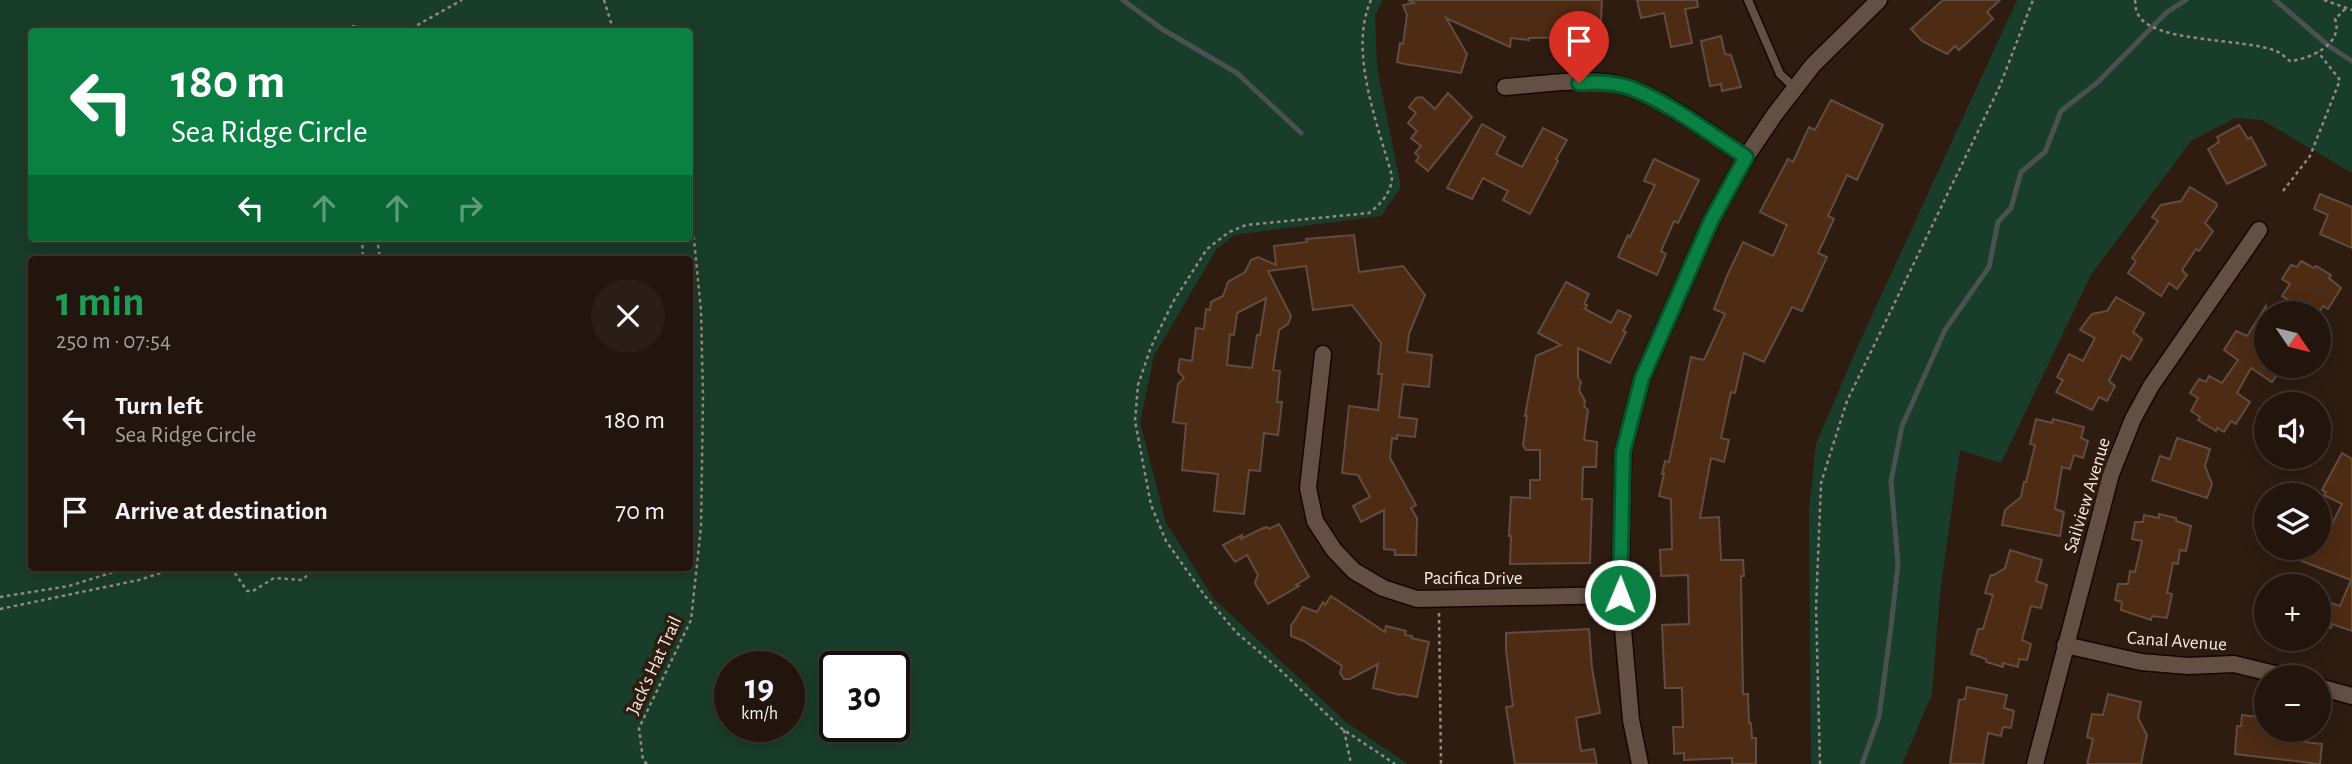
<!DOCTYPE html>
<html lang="en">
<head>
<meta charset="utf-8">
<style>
	body { margin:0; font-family:"Alegreya Sans",sans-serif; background:#2a1e16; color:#f1f3f6; height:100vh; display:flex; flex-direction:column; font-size:26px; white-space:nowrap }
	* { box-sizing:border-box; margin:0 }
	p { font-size:23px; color:#a29f9d }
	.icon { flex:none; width:38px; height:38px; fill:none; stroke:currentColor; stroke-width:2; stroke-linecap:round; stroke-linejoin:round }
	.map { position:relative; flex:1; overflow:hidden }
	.drawer { position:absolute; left:28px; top:256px; width:665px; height:315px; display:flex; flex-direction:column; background:#22150d; border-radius:7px; box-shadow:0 4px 18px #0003,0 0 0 2px #3f342e }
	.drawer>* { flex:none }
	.hud { position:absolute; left:28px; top:28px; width:665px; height:214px; border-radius:7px; box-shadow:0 4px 18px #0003,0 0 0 2px #3f342e; background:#0b8043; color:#fff; overflow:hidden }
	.needle { width:46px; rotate:125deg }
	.fabs { position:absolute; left:2254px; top:301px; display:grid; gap:14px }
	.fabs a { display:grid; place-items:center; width:77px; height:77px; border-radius:50%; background:#22150d; box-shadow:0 4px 18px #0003,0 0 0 2px #3f342e; font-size:35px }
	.speed { position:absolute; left:714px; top:651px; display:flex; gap:14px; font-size:35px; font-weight:700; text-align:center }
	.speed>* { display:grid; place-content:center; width:91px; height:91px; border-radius:50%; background:#22150d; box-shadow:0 4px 18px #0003,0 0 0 2px #3f342e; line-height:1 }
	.speed small { font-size:18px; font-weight:400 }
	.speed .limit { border:4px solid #111; border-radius:10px; background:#fff; color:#111 }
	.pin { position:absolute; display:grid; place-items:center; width:60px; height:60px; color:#fff; margin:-72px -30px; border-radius:50% 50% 50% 0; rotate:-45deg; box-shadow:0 0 7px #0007 }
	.pin .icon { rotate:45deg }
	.me { position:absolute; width:77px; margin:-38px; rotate:1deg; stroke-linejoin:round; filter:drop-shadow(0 0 5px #0008) }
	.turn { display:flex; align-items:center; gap:24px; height:147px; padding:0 28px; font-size:32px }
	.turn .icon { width:91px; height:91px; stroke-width:2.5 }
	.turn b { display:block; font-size:49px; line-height:60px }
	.lanes { display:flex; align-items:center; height:66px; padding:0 28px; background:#0003; justify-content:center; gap:35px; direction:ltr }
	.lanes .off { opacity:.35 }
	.round { display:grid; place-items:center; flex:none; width:74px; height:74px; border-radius:37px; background:#2a1e16 }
	.headline { display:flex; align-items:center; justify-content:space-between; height:119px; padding:0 28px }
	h1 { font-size:42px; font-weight:700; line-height:52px; color:#1e9e55 }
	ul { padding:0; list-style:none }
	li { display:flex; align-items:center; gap:21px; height:91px; padding:0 28px }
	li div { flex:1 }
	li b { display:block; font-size:26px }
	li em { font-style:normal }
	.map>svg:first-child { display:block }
</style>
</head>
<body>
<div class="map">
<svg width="2352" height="764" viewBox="0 0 2352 764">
	<rect width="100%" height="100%" fill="#2e1c11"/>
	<g fill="#193d2b" fill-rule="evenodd">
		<path d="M0 0H1383L1375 15 1377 67 1401 187 1381 216 1234 235 1216 250 1154 356 1140 422 1166 523 1214 599 1346 722 1408 764H0ZM32 32H690V238H32ZM32 259H690V567H32ZM730 667H789V726H730ZM835 667H894V726H835Z"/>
		<polygon points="2017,0 2352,0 2352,173 2262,120 2235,118 2191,141 2091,275 2001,463 1960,450 1940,593 1932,694 1902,764 1811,764 1809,510 1816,444 1857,348"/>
	</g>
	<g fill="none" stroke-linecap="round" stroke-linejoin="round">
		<g stroke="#4b5151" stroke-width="5">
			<polyline points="1123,0 1162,29 1237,73 1301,133"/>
			<polyline points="2275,0 2329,46 2352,61"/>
			<polyline points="1862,764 1879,717 1891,627 1898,564 1891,481 1902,426 1945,330 1989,267 1998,222 2011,208 2021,172 2045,152 2061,111 2098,82 2167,12 2186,0"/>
		</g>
	</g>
	<g fill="#4e2b13" stroke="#614c40" stroke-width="2" fill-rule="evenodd">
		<polygon points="1408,0 1602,0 1600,37 1529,38 1529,40 1511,38 1510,47 1446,18 1467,54 1461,73 1405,64 1397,62 1400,43 1403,44 1407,15 1403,5 1414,3"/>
		<polygon points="1637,0 1697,0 1698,7 1685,9 1692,43 1671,47 1664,13 1641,18"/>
		<polygon points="1943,0 2000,0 1987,12 1993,19 1959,50 1955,46 1947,54 1922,41 1911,29"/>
		<polygon points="1721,36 1725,54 1731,55 1741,87 1722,91 1721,84 1710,86 1701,41"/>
		<polygon points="1448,93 1472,117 1428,171 1416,161 1419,157 1415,153 1421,146 1411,138 1417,131 1408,123 1416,113 1409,107 1416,98 1422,97 1435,109"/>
		<polygon points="1831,100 1883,125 1857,180 1847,175 1828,216 1834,219 1818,253 1827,257 1802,311 1792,307 1764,362 1744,353 1735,393 1731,392 1721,438 1729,440 1724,462 1711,458 1700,518 1719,517 1721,560 1743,560 1744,576 1741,576 1743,694 1748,694 1749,723 1751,723 1752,738 1756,738 1756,764 1732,764 1732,758 1684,760 1684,753 1674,754 1674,745 1673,727 1683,727 1682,688 1665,688 1662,625 1689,624 1688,575 1661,576 1660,550 1672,549 1671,499 1659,496 1664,474 1662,474 1665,461 1669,462 1691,357 1704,360 1725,314 1714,309 1727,276 1743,242 1773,256 1787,225 1760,212 1788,159 1793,162 1809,127 1815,130"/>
		<polygon points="1482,124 1505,137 1496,154 1522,167 1543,128 1567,140 1556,159 1558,161 1530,214 1503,200 1508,191 1483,178 1472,199 1447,188"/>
		<polygon points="2239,125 2248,139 2251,137 2266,165 2227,184 2208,149 2219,142 2217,137"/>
		<polygon points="1654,159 1699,180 1678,223 1674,221 1661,251 1666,254 1657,275 1618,257 1628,235 1630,237 1655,185 1644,181"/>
		<polygon points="2190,187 2216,203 2217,206 2205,223 2213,231 2199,251 2196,249 2182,270 2187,275 2177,289 2169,283 2161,296 2128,273 2136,261 2132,258 2158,221 2152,217 2161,205 2181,201"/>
		<polygon points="2320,194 2352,207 2352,248 2320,234 2328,215 2314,209"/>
		<path d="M1354 235 1359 272 1403 266 1425 295 1409 334 1407 352 1432 355 1429 387 1403 384 1399 417 1417 419 1415 437 1397 435V439L1392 438 1390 458 1416 505 1411 508 1417 518 1416 555H1395V550L1384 549V510L1361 522 1353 506 1370 497 1358 475 1342 473 1349 406 1378 410 1382 374H1378L1381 343 1352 305 1313 310 1306 266 1268 271 1291 316 1288 324 1279 330 1273 370 1280 371 1277 402H1282L1278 435 1264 433 1260 471 1249 470 1244 514 1214 511 1218 474 1182 470 1186 424 1173 422 1178 384 1184 378 1178 371 1180 359 1192 361 1196 328 1204 329 1206 309 1210 310 1211 302 1223 296 1228 282 1245 272 1251 260 1258 257 1276 265 1274 246 1307 242 1306 239ZM1266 298 1260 335H1257L1252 368 1227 365 1230 334 1234 335 1237 313Z"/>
		<polygon points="2301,261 2314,268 2316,266 2331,275 2329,278 2341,288 2328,309 2323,306 2319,313 2309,313 2282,296 2290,284 2282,279 2291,265 2297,267"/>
		<polygon points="1566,282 1589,294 1584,304 1587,305 1585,309 1611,323 1618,310 1631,316 1623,331 1626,332 1610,363 1578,348 1578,378 1581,382 1579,390 1585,401 1584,406 1588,410 1584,440 1597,442 1596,467 1583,467 1582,499 1592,499 1590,563 1510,564 1511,536 1509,536 1511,497 1530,498 1530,480 1540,480 1540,450 1526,450 1523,445 1527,416 1525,416 1536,356 1561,345 1538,333"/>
		<polygon points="2116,297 2144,313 2133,332 2142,339 2130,360 2122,355 2109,381 2115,386 2107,401 2099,397 2092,410 2056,392 2063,380 2057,377 2069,354 2083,361 2095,338 2080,330 2092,314 2107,311"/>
		<polygon points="2266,306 2266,366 2283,366 2272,382 2251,368 2237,393 2250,402 2236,424 2231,421 2224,432 2217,428 2216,431 2198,420 2200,417 2191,411 2198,398 2190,393 2199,379 2206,382 2209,376 2222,383 2238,360 2224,350 2236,331 2247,336"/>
		<polygon points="2036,419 2052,423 2053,419 2084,427 2081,438 2088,441 2083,458 2074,455 2070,469 2062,467 2055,509 2064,512 2060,536 2002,525 2005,510 2021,497 2024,482 2026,482 2035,445 2030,444"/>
		<polygon points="2177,438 2210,449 2205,466 2212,484 2207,498 2152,480 2160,456 2170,459"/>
		<polygon points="2342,453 2352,459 2352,631 2332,624 2331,628 2319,624 2319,599 2340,606 2351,580 2271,549 2319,548 2319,522 2331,526 2342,504 2324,495 2326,492 2322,490"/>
		<polygon points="2159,514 2176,518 2176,521 2191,526 2186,551 2180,550 2178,564 2173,563 2167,593 2172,594 2167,618 2152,616 2151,620 2121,610 2122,602 2115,600 2118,584 2128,584 2130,571 2135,572 2142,541 2132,539 2135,522 2143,522 2144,515 2159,518"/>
		<polygon points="1279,524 1309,577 1296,585 1299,586 1268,604 1256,585 1255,582 1258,575 1247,555 1235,562 1223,545 1242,535 1241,539 1261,529 1267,527 1269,529"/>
		<polygon points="2010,550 2042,560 2036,581 2047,585 2041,608 2031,606 2022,640 2031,644 2027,660 2019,659 2018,667 2003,663 2003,667 1986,662 1986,659 1971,654 1978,629 1983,629 1993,595 1985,593 1989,579 1991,575 1994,575 2005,568"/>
		<polygon points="1331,596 1385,632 1386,626 1406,631 1405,635 1412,636 1411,638 1429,642 1417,697 1402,694 1400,695 1373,688 1378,664 1350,679 1344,679 1340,673 1342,666 1304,641 1291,636 1291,626 1303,607 1317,612 1323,602 1325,605"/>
		<polygon points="1589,629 1592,668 1600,713 1576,718 1581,751 1594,749 1597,764 1515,764 1506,707 1513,706 1506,650 1506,633"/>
		<polygon points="1967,687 2007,695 2004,708 2014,711 2011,728 2003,727 2001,736 1988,733 1983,764 1950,764 1959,700 1965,699"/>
		<polygon points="2108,694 2141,702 2138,718 2147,735 2141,764 2087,764 2093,739 2087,737 2092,714 2103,715"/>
		<polygon points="2242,715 2266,718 2266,730 2297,730 2295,741 2322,744 2320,764 2235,754 2237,726 2241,726"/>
	</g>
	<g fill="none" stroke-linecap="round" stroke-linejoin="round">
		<defs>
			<polyline id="service" points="1748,0 1780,74 1795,88"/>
			<g id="minor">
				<path d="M1505 87C1536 85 1572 79 1603 82 1648 85 1707 132 1746 157"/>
				<polyline points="1323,354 1308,488 1315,521 1334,550 1354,571 1383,588 1417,599 1620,595"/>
				<polyline points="2065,645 2141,662 2188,666 2234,664 2287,677"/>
				<polyline points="2319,687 2352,696"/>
				<polyline points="1640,764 1631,720 1620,595 1623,452 1642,378 1711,221 1746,157 1775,114 1813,65 1879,0"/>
				<polyline points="2035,764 2111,474 2133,419 2151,386 2259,230"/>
			</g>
		</defs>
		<use href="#service" stroke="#160601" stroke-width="11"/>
		<use href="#minor" stroke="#160601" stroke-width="19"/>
		<g stroke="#97887f" stroke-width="2.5" stroke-dasharray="3.5 3.5" stroke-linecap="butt">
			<polyline points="604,0 614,32"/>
			<path d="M1371 0C1348 51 1378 125 1392 176 1392 192 1381 204 1369 213L1246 225 1229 232 1207 249 1173 302 1151 347 1138 385 1135 421 1151 505 1166 541 1205 596 1237 633 1277 667 1341 728 1395 764"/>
			<path d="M2135 0C2136 6 2135 11 2139 16 2156 43 2244 38 2276 51 2281 53 2286 58 2290 61 2310 59 2344 44 2335 19L2346 8"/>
			<polyline points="2324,0 2352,10"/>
			<polyline points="352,32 351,26 398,32"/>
			<polyline points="405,32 462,0"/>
			<polyline points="2283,191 2310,156 2340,80 2318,52"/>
			<polyline points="362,238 363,259"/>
			<polyline points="377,238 380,259"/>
			<polyline points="231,567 247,591 253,591 274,578 303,580 314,567"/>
			<polyline points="0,597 69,586 130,567"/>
			<polyline points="0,609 139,580 179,567"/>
			<polyline points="1439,613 1441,764"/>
			<polyline points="1344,730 1351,764"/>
			<polyline points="647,764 643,760 639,728 691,620 701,527 703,397 701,310 690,200"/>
			<polyline points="1820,764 1816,608 1821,483 1847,401 1999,88 2033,0"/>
		</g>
		<use href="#service" stroke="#644f43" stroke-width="8"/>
		<use href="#minor" stroke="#644f43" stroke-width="16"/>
	</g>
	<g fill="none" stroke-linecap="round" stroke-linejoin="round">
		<defs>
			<path id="route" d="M1579 83C1597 82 1615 82 1633 89 1673 105 1710 134 1746 157L1711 221 1642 378 1623 452 1620 595"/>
		</defs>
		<use href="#route" stroke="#07532c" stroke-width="18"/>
		<use href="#route" stroke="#0b8043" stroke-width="12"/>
	</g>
	<g text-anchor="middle" stroke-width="7" stroke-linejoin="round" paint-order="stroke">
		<g font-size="19" fill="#f7eae3" stroke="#2e1c11">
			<text transform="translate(2086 495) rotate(-73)" y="7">Sailview Avenue</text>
			<text x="1473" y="584">Pacifica Drive</text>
			<text transform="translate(2177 640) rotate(4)" y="7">Canal Avenue</text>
			<text transform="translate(653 665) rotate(-65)" y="7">Jack's Hat Trail</text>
		</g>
	</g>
</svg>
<div class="fabs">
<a><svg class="needle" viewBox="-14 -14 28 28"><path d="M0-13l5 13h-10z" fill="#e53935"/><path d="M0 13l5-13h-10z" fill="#a29f9d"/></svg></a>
<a><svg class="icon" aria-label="sound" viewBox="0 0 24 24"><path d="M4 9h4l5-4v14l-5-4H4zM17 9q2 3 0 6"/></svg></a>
<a><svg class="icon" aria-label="layers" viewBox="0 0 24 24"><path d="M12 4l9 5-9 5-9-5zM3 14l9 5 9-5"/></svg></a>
<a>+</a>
<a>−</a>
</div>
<div class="speed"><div>19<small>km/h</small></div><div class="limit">30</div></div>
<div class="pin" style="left:1579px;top:83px;background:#d93025"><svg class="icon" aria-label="arrive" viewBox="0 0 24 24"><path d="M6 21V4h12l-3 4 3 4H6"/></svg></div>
<svg class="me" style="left:1620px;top:595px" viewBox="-20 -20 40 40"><circle r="17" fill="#0b8043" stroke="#fff" stroke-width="3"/><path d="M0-11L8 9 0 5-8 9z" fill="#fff"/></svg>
<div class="hud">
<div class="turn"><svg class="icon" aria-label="left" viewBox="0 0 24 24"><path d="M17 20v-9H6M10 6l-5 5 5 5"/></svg><div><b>180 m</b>Sea Ridge Circle</div></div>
<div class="lanes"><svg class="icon" aria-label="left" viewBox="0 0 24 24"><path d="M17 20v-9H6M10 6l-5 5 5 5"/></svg><svg class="icon off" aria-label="ahead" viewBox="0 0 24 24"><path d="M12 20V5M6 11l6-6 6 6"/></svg><svg class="icon off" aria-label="ahead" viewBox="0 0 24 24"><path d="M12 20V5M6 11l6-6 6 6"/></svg><svg class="icon off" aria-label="right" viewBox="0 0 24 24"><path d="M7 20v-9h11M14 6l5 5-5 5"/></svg></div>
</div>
<section class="drawer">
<div class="headline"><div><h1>1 min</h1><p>250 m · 07:54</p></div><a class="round"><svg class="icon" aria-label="close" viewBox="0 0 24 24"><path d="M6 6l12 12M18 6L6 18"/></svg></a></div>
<ul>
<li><svg class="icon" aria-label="left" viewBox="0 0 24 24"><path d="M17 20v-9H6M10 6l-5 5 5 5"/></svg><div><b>Turn left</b><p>Sea Ridge Circle</p></div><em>180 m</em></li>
<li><svg class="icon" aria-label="arrive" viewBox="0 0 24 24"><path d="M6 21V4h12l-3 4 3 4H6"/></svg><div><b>Arrive at destination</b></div><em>70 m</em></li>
</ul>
</section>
</div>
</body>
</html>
